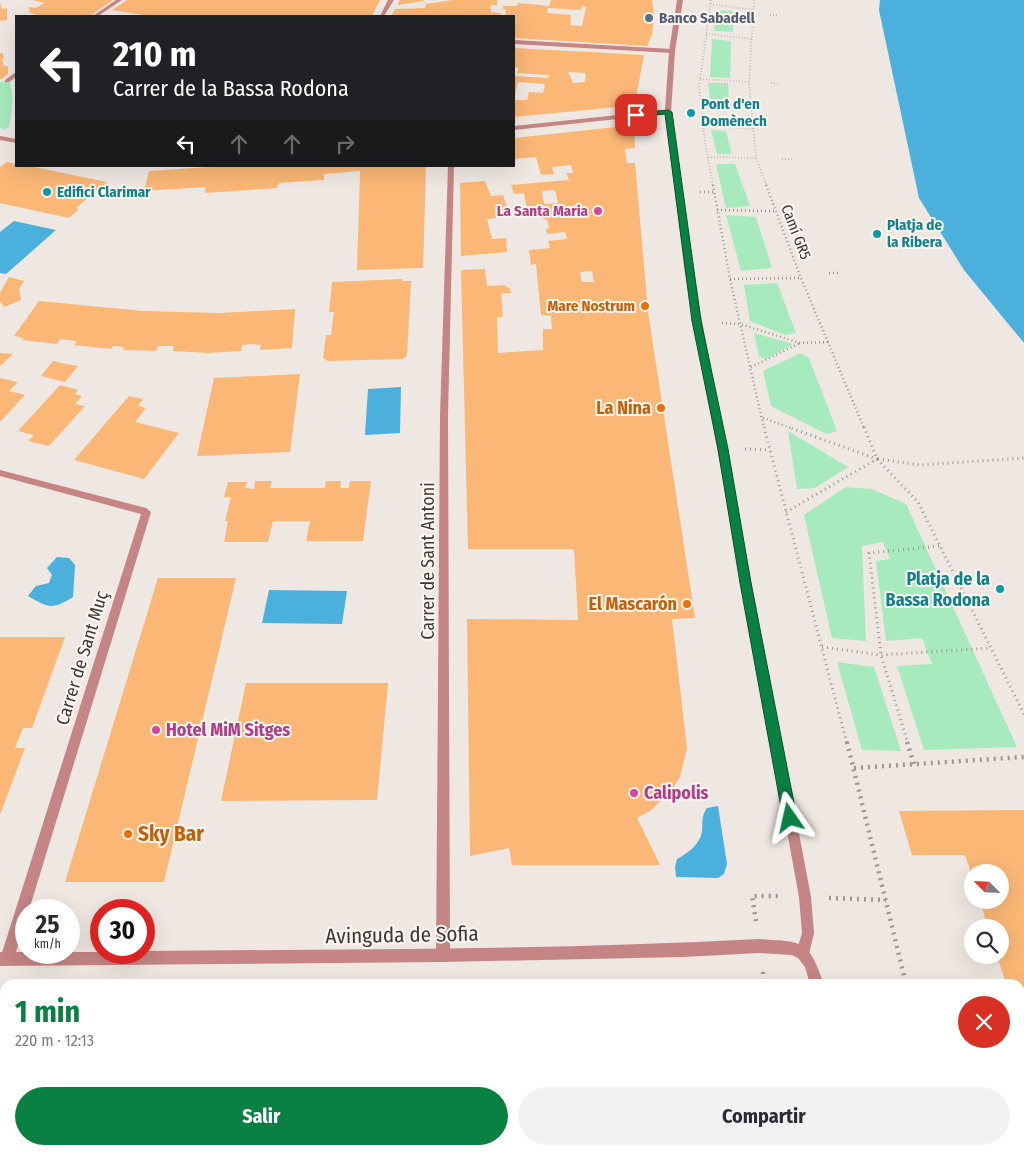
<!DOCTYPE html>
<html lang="es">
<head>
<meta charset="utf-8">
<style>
	body { margin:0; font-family:"Fira Sans Condensed",sans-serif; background:#f2f2f3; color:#2b2b33; height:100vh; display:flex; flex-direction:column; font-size:19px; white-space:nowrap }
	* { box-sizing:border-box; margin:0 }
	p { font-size:16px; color:#7c7c81 }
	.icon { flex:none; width:28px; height:28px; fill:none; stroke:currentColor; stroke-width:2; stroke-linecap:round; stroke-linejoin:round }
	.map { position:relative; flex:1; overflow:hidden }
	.details { position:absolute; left:0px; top:979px; width:1025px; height:176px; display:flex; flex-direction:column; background:#fff; border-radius:15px 15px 0 0; box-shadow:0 5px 20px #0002 }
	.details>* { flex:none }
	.banner { position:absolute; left:15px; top:15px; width:500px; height:152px; border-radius:0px; box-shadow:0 5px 20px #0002; background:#202124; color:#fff; overflow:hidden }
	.needle { width:32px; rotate:294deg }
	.fabs { position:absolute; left:964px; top:864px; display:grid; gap:10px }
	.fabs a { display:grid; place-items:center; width:45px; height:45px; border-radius:50%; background:#fff; box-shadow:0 5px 20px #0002; font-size:25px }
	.speed { position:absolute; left:15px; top:899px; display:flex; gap:10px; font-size:25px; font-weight:700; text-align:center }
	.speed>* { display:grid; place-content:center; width:65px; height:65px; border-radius:50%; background:#fff; box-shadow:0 5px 20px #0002; line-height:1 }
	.speed small { font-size:12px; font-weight:400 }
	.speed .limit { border:8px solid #d22; background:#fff; color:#111 }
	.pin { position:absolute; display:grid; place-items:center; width:42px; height:42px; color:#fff; margin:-21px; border-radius:10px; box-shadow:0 2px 8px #0006 }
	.me { position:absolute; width:55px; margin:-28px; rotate:349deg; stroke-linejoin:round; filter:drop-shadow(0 0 4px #0008) }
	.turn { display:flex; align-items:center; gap:18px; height:105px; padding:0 15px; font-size:22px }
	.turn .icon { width:65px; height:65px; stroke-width:2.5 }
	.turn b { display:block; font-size:35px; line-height:42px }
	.lanes { display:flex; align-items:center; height:48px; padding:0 15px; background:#0003; justify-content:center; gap:25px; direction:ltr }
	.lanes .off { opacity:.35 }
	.round { display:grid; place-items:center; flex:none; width:52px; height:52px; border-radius:26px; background:#f2f2f3 }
	.headline { display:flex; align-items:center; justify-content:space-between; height:85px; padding:0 15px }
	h1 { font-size:30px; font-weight:700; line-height:38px; color:#0b8043 }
	.action { display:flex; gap:10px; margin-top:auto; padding:10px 15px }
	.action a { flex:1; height:58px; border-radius:30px; background:#0b8043; color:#fff; font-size:20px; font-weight:700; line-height:58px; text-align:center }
	.action a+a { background:#f2f2f3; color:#2b2b33 }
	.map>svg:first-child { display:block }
</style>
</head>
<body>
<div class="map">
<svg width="1024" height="1154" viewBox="0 0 1024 1154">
	<rect width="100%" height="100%" fill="#efe8e2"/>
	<g fill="#a6eabd">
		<polygon points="716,10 733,11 733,32 714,31"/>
		<polygon points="712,39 731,41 730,78 710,77"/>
		<path d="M7 81 10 83C14 97 12 112 9 127L4 130 0 128V82Z"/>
		<polygon points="708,83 728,83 729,101 710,99"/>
		<polygon points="711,130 726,131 732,154 717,154"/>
		<polygon points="716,164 735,164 750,206 726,208"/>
		<polygon points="726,215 756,217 772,268 741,271"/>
		<polygon points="777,283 796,333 785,335 750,321 744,285"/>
		<polygon points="754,333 793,344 766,359 759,356"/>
		<polygon points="801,353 809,358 837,431 827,434 771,406 763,371"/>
		<polygon points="788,431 848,467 815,488 797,489"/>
		<polygon points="846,487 872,489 906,504 1017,747 924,750 897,666 932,664 922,638 886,641 876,561 890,559 883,542 862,546 866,641 832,638 804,515"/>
		<polygon points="837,662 874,667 901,751 862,750"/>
	</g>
	<g fill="#4bb0dc">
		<polygon points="880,0 1024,0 1024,343 964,270 919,198 879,10"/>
		<polygon points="14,221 56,230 6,274 0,273 0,232"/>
		<polygon points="401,387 400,433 365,435 368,389"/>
		<path d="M57 557 69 558 75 565 73 597C52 610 49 608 28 596L36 586 49 583 52 575 47 568Z"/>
		<polygon points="269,590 347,591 342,624 262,623"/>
		<path d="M718 806 727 864 724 874 718 878 676 877 675 867 677 859C687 854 700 844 702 832 703 823 701 816 707 808Z"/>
	</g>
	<g fill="#fab776" fill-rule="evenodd">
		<polygon points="33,0 113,0 90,16 36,16 38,15 30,13 29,7 36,8 44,3"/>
		<polygon points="127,0 380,0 372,16 150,16 112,10"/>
		<polygon points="400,0 423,0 424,1 397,5"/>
		<polygon points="453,0 497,0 497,5 491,5 490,9 491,9 491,12 501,13 500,16 391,16 395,9 425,8 426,4"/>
		<path d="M551 0H652L654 15 652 35 647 46 514 38V16H505L506 10 503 9V6H517L518 3 549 6ZM582 6 586 7 582 26 570 25 571 15 547 13 548 8 581 10Z"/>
		<polygon points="0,3 2,9 7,8 7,20 0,21"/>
		<path d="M514 48 644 55 635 102 627 106 514 117V100H527L529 92 543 93 545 84 518 82 514 100V76L548 78 549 75 517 73 519 68 514 67ZM568 72 586 73 585 82 573 83Z"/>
		<polygon points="0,53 3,53 4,59 2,59 4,66 8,66 8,74 0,80"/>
		<path d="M625 126 634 129 635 148 625 149 627 163H635L648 312 695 618 672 619 687 748 680 777 672 790 650 811 637 818 660 865H512L509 848 470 856 467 619 578 620 574 549H468L461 270 485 269 487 286 505 285 506 287 510 288 511 293H501L503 317H497L498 353 543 350V329H552L551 316 541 315 536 264 531 265 529 250 550 248 548 241 567 239 565 232 547 234 546 229H549L547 219H543L542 214 528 215 524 193 514 194 511 185 569 180 566 173H573L571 165 552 167 554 174 541 175 536 157 514 159V138ZM555 190 558 203 544 204 542 191ZM592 271 594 282H582L580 272Z"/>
		<polygon points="7,162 16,164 16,166 29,166 107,182 76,208 79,209 69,218 0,203 0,167"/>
		<polygon points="225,166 426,166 423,268 357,270 360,171 324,174 324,180 279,183 277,188 205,193 206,187 144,191 149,171"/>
		<polygon points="485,181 491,196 503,195 510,217 487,219 492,239 506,238 507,252 461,256 460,183"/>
		<polygon points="9,277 24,281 19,289 21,300 4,307 0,301 0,293"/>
		<polygon points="402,279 402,281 411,281 407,356 403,359 328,361 323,358 326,335 331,335 334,312 329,312 332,282"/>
		<polygon points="39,301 143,311 219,313 295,309 292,348 260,350 261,345 252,344 242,345 241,351 208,353 173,351 174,346 158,346 156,351 123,350 124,347 113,346 111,349 74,345 77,341 60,339 57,344 22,340 24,338 14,336"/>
		<polygon points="0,353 13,354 0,366"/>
		<polygon points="53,361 66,364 78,366 65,382 41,376"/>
		<polygon points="300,374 290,452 197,456 214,378"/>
		<polygon points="0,378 18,382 9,391 25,395 0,422"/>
		<polygon points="60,385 78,390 75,394 82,396 75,404 85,406 49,446 28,441 34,435 18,431"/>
		<polygon points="129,396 143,399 138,406 146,408 135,422 179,433 144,479 74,460"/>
		<polygon points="255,481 272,481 270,488 325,488 326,481 341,481 340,488 349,488 350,481 371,481 363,541 306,541 310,521 273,521 268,542 224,542 228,521 225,521 231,497 224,497 228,482 247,482 245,488 254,489"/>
		<polygon points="158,578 236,578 164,882 65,882"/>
		<polygon points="0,637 65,637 32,728 23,728 15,748 25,748 0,815"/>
		<polygon points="246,683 388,683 377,800 221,801"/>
		<polygon points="1024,810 1024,1090 1020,1090 1020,1035 1023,1035 1020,1026 1020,984 1006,984 997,955 1000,955 1000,928 988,928 980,900 1000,900 1000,872 972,872 972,876 965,855 912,855 899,811"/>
		<polygon points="0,1114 5,1114 5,1150 709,1150 710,1154 0,1154"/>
	</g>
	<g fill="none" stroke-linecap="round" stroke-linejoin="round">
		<g stroke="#9c9793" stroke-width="2" stroke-dasharray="0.5 2.5" stroke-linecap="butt">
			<polyline points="711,0 699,87 705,142 713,186"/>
			<polyline points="754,0 749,82 756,158 767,186"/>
			<polyline points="710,4 754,10"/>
			<polyline points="770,15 779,15"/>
			<polyline points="706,34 752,39"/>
			<polyline points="700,79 749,82"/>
			<polyline points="771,83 780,84"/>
			<polyline points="700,101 751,107"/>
			<polyline points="702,125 753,129"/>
			<polyline points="708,157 756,158"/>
			<polyline points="782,159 792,159"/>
		</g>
		<g stroke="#9c9793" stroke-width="2.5" stroke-dasharray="1 3" stroke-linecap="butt">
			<polyline points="713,185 730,279 764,428"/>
			<polyline points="766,185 801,278 864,428"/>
			<polyline points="700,192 715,192"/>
			<polyline points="717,210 776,211"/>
			<polyline points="829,273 840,273"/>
			<polyline points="730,279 801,278"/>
			<polyline points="722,323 740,324 800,343 828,342"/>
			<polyline points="751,367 800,343"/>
			<polyline points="763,418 791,428"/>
		</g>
		<g stroke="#9c9793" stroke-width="3" stroke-dasharray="1 4" stroke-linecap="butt">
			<polyline points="764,427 847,744"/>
			<polyline points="864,427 877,459 918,502 1024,714"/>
			<polyline points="745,449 769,450"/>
			<polyline points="878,459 921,465 1024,458"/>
			<polyline points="786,512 877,459 788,427"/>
			<polyline points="822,647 881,655 991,648"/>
			<polyline points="908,744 881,655 869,553 940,546"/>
		</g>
		<g stroke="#9c9793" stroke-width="4.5" stroke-dasharray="2 5" stroke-linecap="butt">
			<polyline points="847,742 906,984"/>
			<polyline points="907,742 914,764"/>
			<polyline points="854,768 1024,757"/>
			<polyline points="829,898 886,900"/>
			<polyline points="756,921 752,896 780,896"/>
			<polyline points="763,972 765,984"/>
			<polyline points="1020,1107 1024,1107"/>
			<polyline points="882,1150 883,1154"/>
			<polyline points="954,1150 955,1154"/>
		</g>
		<g fill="#c48584" fill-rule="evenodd">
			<polygon points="116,0 122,0 98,16 93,16"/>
			<polygon points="388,0 394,0 384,16 380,16"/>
			<polygon points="514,40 672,49 675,51 672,53 514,44"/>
			<polygon points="16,72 16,77 9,82 5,82 5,80"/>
		</g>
		<g fill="#c48584" fill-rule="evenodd">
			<polygon points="677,0 683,0 675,51 671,112 693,273 811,897 814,933 808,958 803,960 798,958 796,953 802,933 799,897 685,273 665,114 514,130 514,126 665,110 669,51"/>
			<polygon points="0,136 16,139 16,143 0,140"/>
			<polygon points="448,166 454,166 448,416 450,955 448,960 443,962 438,960 436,955 440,416"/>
			<polygon points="0,470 146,508 151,512 29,910 26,910 26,918 14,959 12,964 7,966 2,964 0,959 141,514 0,476"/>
		</g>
		<g fill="#c48584" fill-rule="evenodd">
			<path d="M759 939C804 942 808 939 824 984H810L805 967 798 958 792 955 759 953 683 957 443 962 0 966V952H144V951C349 949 554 950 759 939Z"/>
			<rect x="843" y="1150" width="14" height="4"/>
		</g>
	</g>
	<polygon fill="#0b8043" stroke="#07532c" points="668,110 672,112 701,321 728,449 751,583 797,818 795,823 790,825 785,823 783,818 740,583 718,449 692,321 665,114 636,117 632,115 636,113"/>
	<circle fill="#5c6f8a" stroke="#fdf5ef" stroke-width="2" cx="649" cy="18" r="5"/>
	<g fill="#0f9aa8" stroke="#fdf5ef" stroke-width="2">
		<circle cx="691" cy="113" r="5"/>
		<circle cx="47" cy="192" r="5"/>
		<circle cx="877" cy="234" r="5"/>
		<circle cx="1000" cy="589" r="5"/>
	</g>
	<g fill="#d1479c" stroke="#fdf5ef" stroke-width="2">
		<circle cx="598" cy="211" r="5"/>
		<circle cx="156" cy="730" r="5"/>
		<circle cx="634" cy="793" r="5"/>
	</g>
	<g fill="#e8710a" stroke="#fdf5ef" stroke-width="2">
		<circle cx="645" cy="306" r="5"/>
		<circle cx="661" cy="408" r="5"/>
		<circle cx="687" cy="604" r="5"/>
		<circle cx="128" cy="834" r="5"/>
	</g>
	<g text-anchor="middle" stroke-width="4" stroke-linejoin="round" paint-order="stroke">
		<g font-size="15" font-weight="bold" fill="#4e5e75" stroke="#fdf5ef" text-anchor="start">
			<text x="659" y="23">Banco Sabadell</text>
		</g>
		<g font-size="15" font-weight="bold" fill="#0d838f" stroke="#fdf5ef" text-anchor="start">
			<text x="701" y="109">Pont d'en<tspan x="701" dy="17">Domènech</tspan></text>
			<text x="57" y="197">Edifici Clarimar</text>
			<text x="887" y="230">Platja de<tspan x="887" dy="17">la Ribera</tspan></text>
		</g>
		<g font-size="15" font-weight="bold" fill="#b23c85" stroke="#fdf5ef" text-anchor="end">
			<text x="588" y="216">La Santa Maria</text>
		</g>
		<g font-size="15" fill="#3a3835" stroke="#fdf5ef">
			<text transform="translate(796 232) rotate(69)" y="5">Camí GR5</text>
		</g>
		<g font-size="15" font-weight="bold" fill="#c56008" stroke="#fdf5ef" text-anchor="end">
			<text x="635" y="311">Mare Nostrum</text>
		</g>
		<g font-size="18" font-weight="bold" fill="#c56008" stroke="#fdf5ef" text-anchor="end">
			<text x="651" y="414">La Nina</text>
			<text x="677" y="610">El Mascarón</text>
		</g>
		<g font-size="18" fill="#3a3835" stroke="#fdf5ef">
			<text transform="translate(428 561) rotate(-90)" y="6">Carrer de Sant Antoni</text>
			<text transform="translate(82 658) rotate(-73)" y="6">Carrer de Sant Muç</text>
		</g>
		<g font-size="18" font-weight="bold" fill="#0d838f" stroke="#fdf5ef" text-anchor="end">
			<text x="990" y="585">Platja de la<tspan x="990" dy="21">Bassa Rodona</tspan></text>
		</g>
		<g font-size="18" font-weight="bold" fill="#b23c85" stroke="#fdf5ef" text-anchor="start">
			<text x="166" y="736">Hotel MiM Sitges</text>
			<text x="644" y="799">Calipolis</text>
		</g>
		<g font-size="21" font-weight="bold" fill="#c56008" stroke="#fdf5ef" text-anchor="start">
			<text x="138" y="841">Sky Bar</text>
		</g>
		<g font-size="21" fill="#3a3835" stroke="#fdf5ef">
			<text transform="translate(402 935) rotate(-1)" y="7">Avinguda de Sofia</text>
		</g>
	</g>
</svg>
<div class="fabs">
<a><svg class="needle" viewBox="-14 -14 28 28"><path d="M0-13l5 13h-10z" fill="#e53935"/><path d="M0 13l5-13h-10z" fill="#7c7c81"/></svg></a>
<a><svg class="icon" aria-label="search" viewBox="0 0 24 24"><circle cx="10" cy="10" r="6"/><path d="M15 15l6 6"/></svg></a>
</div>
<div class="speed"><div>25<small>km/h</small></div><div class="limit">30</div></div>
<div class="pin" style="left:636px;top:115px;background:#d93025"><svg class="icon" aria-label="arrive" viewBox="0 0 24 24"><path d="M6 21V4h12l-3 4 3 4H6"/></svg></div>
<svg class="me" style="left:790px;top:818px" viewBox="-20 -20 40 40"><path d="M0-17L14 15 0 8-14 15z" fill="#0b8043" stroke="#fff" stroke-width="4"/></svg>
<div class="banner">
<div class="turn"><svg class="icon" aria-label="left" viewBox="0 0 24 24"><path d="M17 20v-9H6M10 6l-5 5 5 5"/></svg><div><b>210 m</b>Carrer de la Bassa Rodona</div></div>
<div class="lanes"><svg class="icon" aria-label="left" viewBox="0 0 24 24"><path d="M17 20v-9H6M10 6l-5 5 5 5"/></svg><svg class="icon off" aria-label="ahead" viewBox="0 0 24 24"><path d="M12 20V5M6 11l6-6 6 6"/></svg><svg class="icon off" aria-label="ahead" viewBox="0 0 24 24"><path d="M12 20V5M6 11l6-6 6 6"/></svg><svg class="icon off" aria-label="right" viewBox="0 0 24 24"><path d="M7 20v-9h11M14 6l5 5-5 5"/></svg></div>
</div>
<section class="details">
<div class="headline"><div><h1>1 min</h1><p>220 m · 12:13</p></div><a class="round" style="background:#d93025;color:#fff"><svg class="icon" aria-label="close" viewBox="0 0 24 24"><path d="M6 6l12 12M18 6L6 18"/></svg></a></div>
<div class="action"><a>Salir</a><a>Compartir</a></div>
</section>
</div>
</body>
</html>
